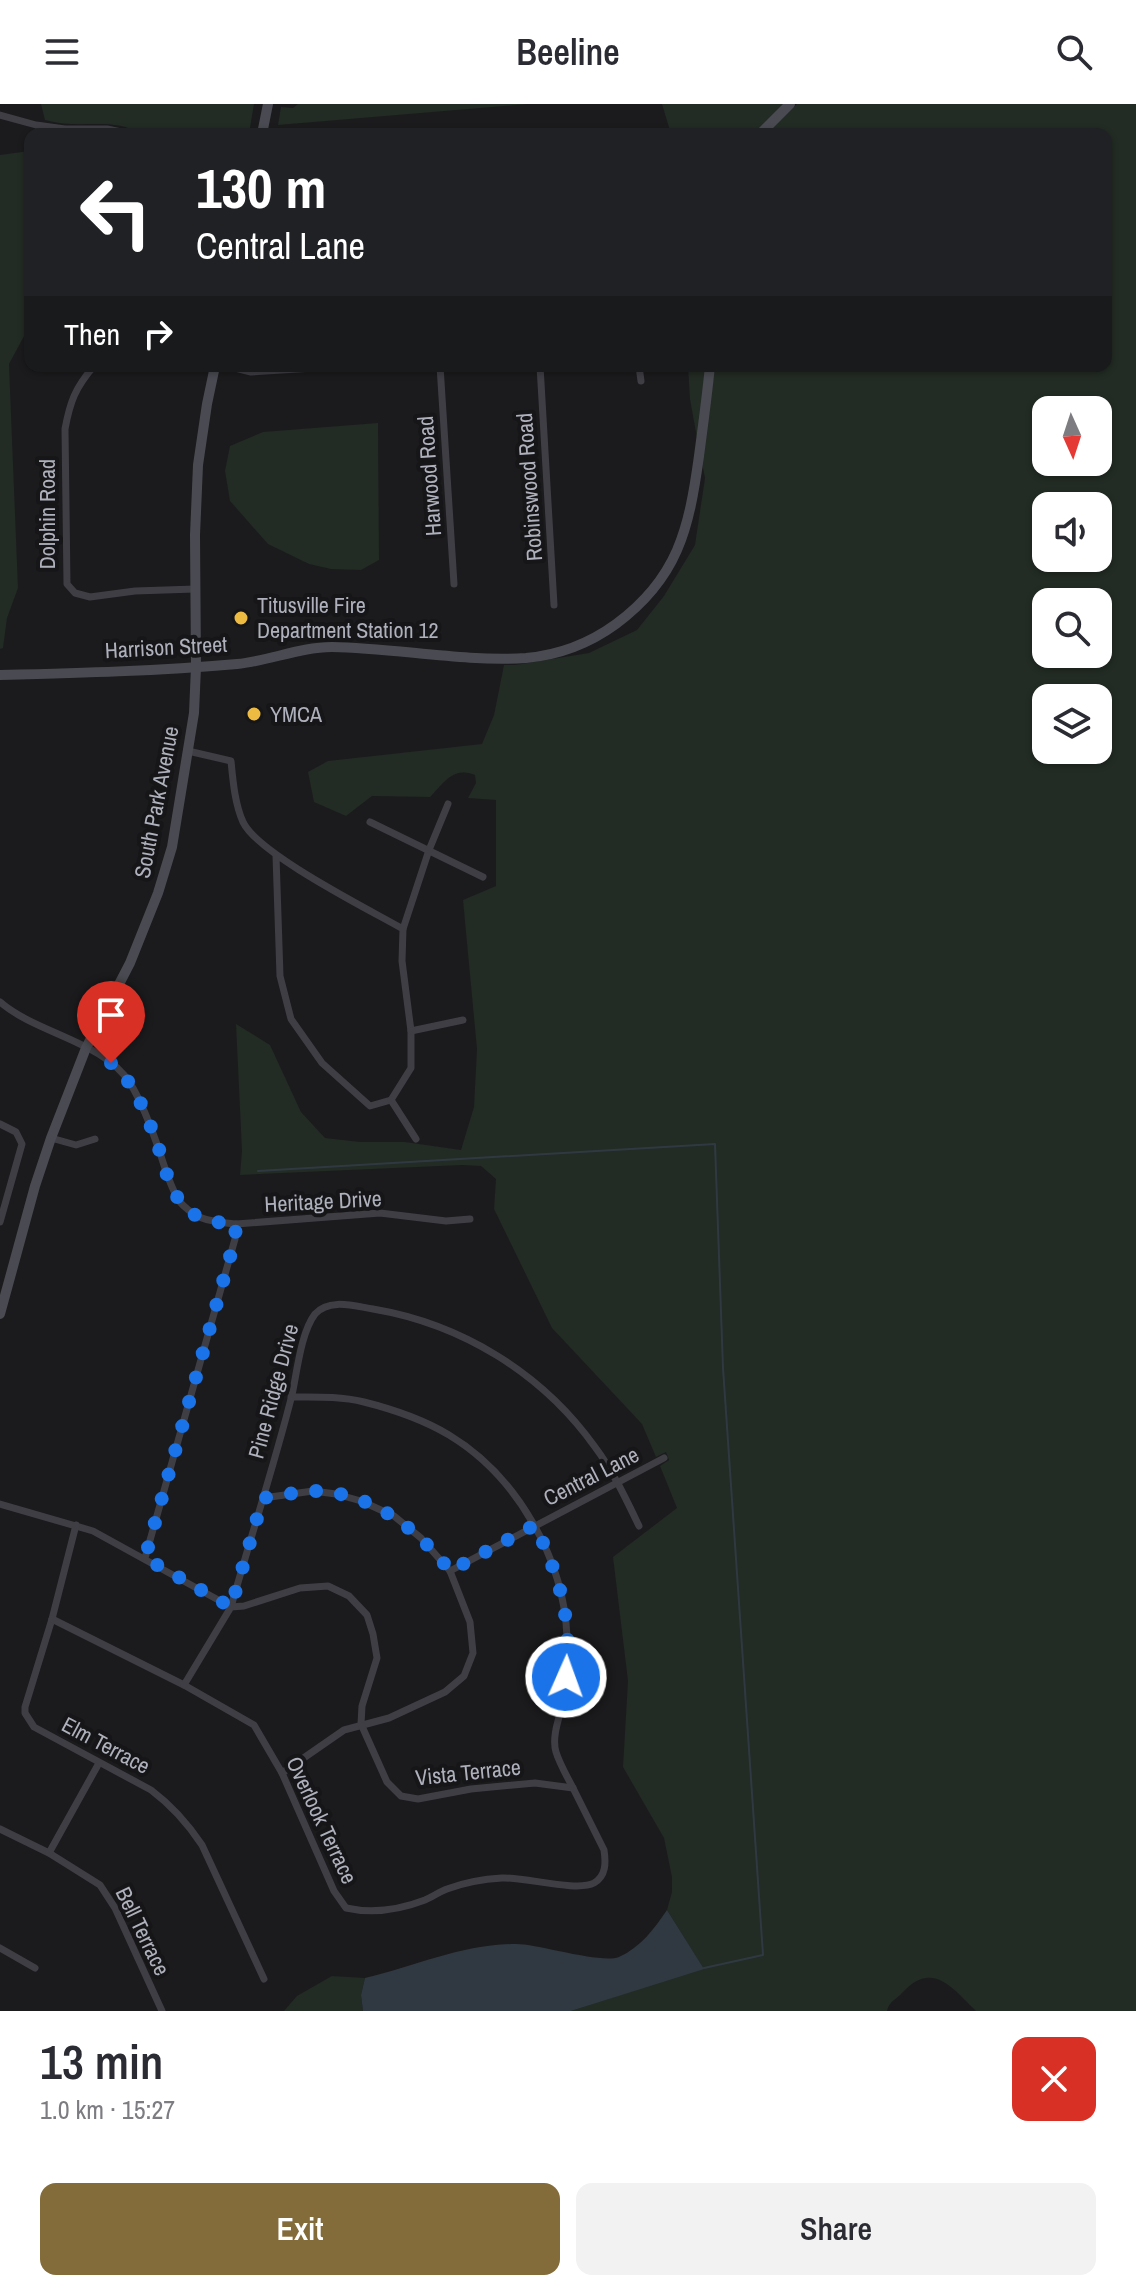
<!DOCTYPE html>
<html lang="en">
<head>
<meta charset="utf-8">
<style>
	body { margin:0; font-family:"Archivo Narrow",sans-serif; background:#f2f2f3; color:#2b2b33; height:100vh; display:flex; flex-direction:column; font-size:30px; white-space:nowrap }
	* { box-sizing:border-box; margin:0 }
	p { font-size:26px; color:#7c7c81 }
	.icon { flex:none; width:44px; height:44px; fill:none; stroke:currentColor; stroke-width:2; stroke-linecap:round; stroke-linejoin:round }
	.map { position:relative; height:1907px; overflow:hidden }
	.side { display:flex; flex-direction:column; background:#fff; flex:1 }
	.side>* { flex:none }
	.hud { position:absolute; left:24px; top:24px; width:1088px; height:244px; border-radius:16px; box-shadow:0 2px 6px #0004; background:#202124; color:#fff; overflow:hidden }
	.needle { width:52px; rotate:177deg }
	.buttons { position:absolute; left:1032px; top:292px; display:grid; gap:16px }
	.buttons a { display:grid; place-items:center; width:80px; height:80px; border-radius:16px; background:#fff; box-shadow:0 2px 6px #0004; font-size:40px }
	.pin { position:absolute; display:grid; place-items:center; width:68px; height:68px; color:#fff; margin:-82px -34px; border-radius:50% 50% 50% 0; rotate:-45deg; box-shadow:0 0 8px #0007 }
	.pin .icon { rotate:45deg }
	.me { position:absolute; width:88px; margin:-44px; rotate:2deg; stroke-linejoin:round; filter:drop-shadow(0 0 6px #0008) }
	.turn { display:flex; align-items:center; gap:28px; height:168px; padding:0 40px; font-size:36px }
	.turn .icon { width:104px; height:104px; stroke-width:2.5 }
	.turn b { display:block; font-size:56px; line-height:68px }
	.then { display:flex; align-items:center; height:76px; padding:0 40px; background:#0003; gap:16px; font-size:30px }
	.round { display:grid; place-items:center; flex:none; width:84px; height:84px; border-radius:16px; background:#f2f2f3 }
	.summary { display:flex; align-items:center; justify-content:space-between; height:136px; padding:0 40px }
	h1 { font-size:48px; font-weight:600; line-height:60px }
	.cta { display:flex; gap:16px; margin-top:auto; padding:16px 40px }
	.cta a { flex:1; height:92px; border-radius:16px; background:#836c3a; color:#fff; font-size:32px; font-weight:600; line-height:92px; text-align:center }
	.cta a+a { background:#f2f2f3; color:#2b2b33 }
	header { display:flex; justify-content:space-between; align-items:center; height:104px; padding:0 40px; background:#fff; font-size:36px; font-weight:600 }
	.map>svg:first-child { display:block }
</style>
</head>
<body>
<header><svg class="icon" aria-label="menu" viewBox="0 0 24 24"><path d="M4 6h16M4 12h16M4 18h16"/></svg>Beeline<svg class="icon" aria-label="search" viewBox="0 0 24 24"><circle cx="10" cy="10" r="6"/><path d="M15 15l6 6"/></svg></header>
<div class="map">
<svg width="1136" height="1907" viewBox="0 0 1136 1907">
	<rect width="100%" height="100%" fill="#1b1b1d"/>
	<g fill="#222b24" fill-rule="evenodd">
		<path d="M41 0H254L249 30H140C121 16 93 21 71 20 62 20 54 18 45 16Z"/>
		<polygon points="298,0 528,0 278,21 281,3 293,4"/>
		<polygon points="662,0 783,0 755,30 671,30"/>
		<path d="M797 0H1136V1907H976C953 1885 933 1856 903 1888 896 1896 889 1897 887 1907H571L703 1864 667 1806 672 1788V1773L664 1734 623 1663 628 1577 613 1453 677 1404 660 1362 669 1356 666 1348 656 1353 642 1320 552 1224 494 1105 496 1075 481 1062 462 1061 240 1071 242 1047 236 920 270 941 301 1008 325 1034 360 1038H405L461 1046 474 1003 477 945 463 796 496 782V696L468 694 476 679 475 671C453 662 444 679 430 693L372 692 346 712 314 698 308 668 328 657 482 640 494 611 504 561H515L589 549 637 526 664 492 695 441 705 374 702 359 715 262H1106V30H766ZM1046 306H1098V358H1046ZM1046 402H1098V454H1046ZM1046 498H1098V550H1046ZM1046 594H1098V646H1046Z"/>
		<polygon points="30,46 30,221 9,260 18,484 7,514 3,544 0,545 0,51 29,47"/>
		<polygon points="688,262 706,262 697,334 690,295"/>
		<polygon points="378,319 379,456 361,466 331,465 309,460 268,440 230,397 225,367 230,342 263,328"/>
		<polygon points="332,1872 365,1874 361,1891 363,1907 284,1907 297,1892"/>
	</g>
	<path fill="#303941" d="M667 1806 704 1865 571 1907H363L361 1891 365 1874C416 1862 463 1840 516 1840 538 1840 601 1860 619 1853 641 1843 654 1825 667 1806Z"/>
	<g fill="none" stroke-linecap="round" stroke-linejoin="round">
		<polyline stroke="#303941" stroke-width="2" points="258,1067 715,1040 723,1264 763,1851 704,1864"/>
		<g stroke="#3e3e44" stroke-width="7">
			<polyline points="0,11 36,21 65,25 107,25 131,30"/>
			<path d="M94 262C75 284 70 298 65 325L67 480 75 489 90 493 135 487 195 485"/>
			<polyline points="227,262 251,268 346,262"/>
			<polyline points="440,262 454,480"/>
			<polyline points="540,262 554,501"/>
			<polyline points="639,262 641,277"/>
			<path d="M188 647 231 657C233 678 235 700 243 718 258 750 368 805 403 825L402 857 411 927V964L391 996 370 1002 322 959 291 915 280 872 276 752"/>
			<polyline points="370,718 483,773"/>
			<polyline points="403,825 429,746 448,700"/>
			<path d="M0 898C37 930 103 937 130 979 143 1000 153 1028 161 1052 166 1067 171 1085 180 1098 184 1103 193 1110 199 1113 211 1118 224 1119 236 1120L380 1109 446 1117 470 1115"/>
			<polyline points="411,927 463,916"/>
			<polyline points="391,996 416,1035"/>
			<polyline points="0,1020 16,1028 22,1040 0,1118"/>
			<polyline points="51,1034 76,1041 95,1035"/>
			<polyline points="263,1394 313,1387 336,1390 361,1397 394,1412 421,1434 450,1467 470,1518 473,1549 464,1572 445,1588 389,1614 344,1626 282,1669"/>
			<path d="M0 1400 93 1427 231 1503C251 1432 274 1362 292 1291 297 1268 301 1228 315 1210 329 1194 354 1202 373 1205 462 1220 542 1269 595 1343 613 1367 626 1395 639 1422"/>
			<path d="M76 1421 52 1515 25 1603V1609L34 1623 151 1686C171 1701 188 1720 202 1741L264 1875"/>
			<polyline points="145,1454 235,1135 236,1120"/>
			<polyline points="450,1467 664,1354"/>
			<path d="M52 1515 184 1581 254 1621 282 1669 334 1787 346 1804C373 1810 399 1806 425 1796 432 1793 439 1788 447 1785 463 1779 484 1775 502 1774 525 1773 577 1788 594 1779 606 1772 606 1759 604 1746 594 1726 584 1706 574 1686 568 1674 560 1661 556 1648 551 1631 561 1610 564 1594 567 1574 568 1553 567 1533 564 1455 517 1372 449 1331 424 1316 392 1305 364 1298 340 1292 316 1293 291 1293"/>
			<polyline points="184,1581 231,1503 244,1502 300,1484 328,1482 349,1492 367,1511 373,1530 377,1554 362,1602 361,1620 387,1678 401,1692 418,1695 471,1685 535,1679 573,1684"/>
			<polyline points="0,1725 49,1749 100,1781 115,1804 162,1907"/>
			<polyline points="49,1749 99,1659"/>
			<polyline points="0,1844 35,1864"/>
		</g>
		<g stroke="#4a4b52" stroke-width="10">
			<polyline points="262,30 268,0"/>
			<polyline points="760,30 790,0"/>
			<path d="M0 571C79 569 158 567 237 560 269 557 300 543 332 543 396 544 463 558 526 554 559 551 590 539 616 520 678 474 689 425 699 352 703 322 707 292 710 262"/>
			<polyline points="0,1210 35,1082 51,1034 86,944 130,859 158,789 172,743 194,609 196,563 195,431 198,361 207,300 215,262"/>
		</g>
	</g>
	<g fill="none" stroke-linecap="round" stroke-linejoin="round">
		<path stroke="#1a73e8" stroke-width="14" stroke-dasharray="0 25.2" d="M111 959C134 977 147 1012 157 1039 166 1065 171 1100 199 1113 210 1118 224 1119 236 1120L235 1135 145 1454 231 1503 263 1394C279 1392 296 1388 313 1387 369 1387 418 1425 450 1467L535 1421C560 1475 572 1513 566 1573"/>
	</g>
	<g fill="#eebb42" stroke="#161618" stroke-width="3">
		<circle cx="241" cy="514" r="8"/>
		<circle cx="254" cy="610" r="8"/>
	</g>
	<g text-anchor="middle" stroke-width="8" stroke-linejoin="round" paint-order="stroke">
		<g font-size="22" fill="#aeb1bc" stroke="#161618">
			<text transform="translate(429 372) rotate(-94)" y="8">Harwood Road</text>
			<text transform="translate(529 383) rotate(-94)" y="8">Robinswood Road</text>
			<text transform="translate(47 410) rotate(-90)" y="8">Dolphin Road</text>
			<text transform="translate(166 543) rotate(-3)" y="8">Harrison Street</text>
			<text transform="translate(156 698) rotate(-79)" y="8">South Park Avenue</text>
			<text transform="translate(323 1097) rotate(-3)" y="8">Heritage Drive</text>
			<text transform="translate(273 1287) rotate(-75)" y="8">Pine Ridge Drive</text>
			<text transform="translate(591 1372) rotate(-27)" y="8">Central Lane</text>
			<text transform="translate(106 1641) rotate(28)" y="8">Elm Terrace</text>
			<text transform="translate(468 1668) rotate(-6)" y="8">Vista Terrace</text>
			<text transform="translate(322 1716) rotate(65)" y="8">Overlook Terrace</text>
			<text transform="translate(143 1827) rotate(64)" y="8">Bell Terrace</text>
		</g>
		<g font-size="22" fill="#aeb1bc" stroke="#161618" text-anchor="start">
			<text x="257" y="509">Titusville Fire<tspan x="257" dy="25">Department Station 12</tspan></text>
			<text x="270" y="618">YMCA</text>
		</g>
	</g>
</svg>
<div class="buttons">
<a><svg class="needle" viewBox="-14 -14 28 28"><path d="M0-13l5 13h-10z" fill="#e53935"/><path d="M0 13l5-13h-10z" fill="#7c7c81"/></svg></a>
<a><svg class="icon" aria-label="sound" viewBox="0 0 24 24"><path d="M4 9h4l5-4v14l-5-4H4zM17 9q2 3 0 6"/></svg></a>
<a><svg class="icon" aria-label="search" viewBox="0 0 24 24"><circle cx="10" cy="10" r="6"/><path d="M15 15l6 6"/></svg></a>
<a><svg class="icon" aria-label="layers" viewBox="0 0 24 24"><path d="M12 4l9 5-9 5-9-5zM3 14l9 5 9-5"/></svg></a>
</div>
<div class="pin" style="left:111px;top:959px;background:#d93025"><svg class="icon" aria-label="arrive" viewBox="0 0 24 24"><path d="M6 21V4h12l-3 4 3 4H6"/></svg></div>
<svg class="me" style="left:566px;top:1573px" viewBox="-20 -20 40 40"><circle r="17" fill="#1a73e8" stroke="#fff" stroke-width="3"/><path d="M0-11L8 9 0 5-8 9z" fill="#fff"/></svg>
<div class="hud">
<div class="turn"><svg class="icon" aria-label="left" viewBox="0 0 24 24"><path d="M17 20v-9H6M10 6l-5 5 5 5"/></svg><div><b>130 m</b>Central Lane</div></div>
<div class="then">Then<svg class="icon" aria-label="right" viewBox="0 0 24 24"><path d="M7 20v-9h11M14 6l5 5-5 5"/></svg></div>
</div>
</div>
<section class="side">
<div class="summary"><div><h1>13 min</h1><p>1.0 km · 15:27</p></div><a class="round" style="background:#d93025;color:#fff"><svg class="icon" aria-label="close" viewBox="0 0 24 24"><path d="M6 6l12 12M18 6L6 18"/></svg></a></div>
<div class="cta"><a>Exit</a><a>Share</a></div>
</section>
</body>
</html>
